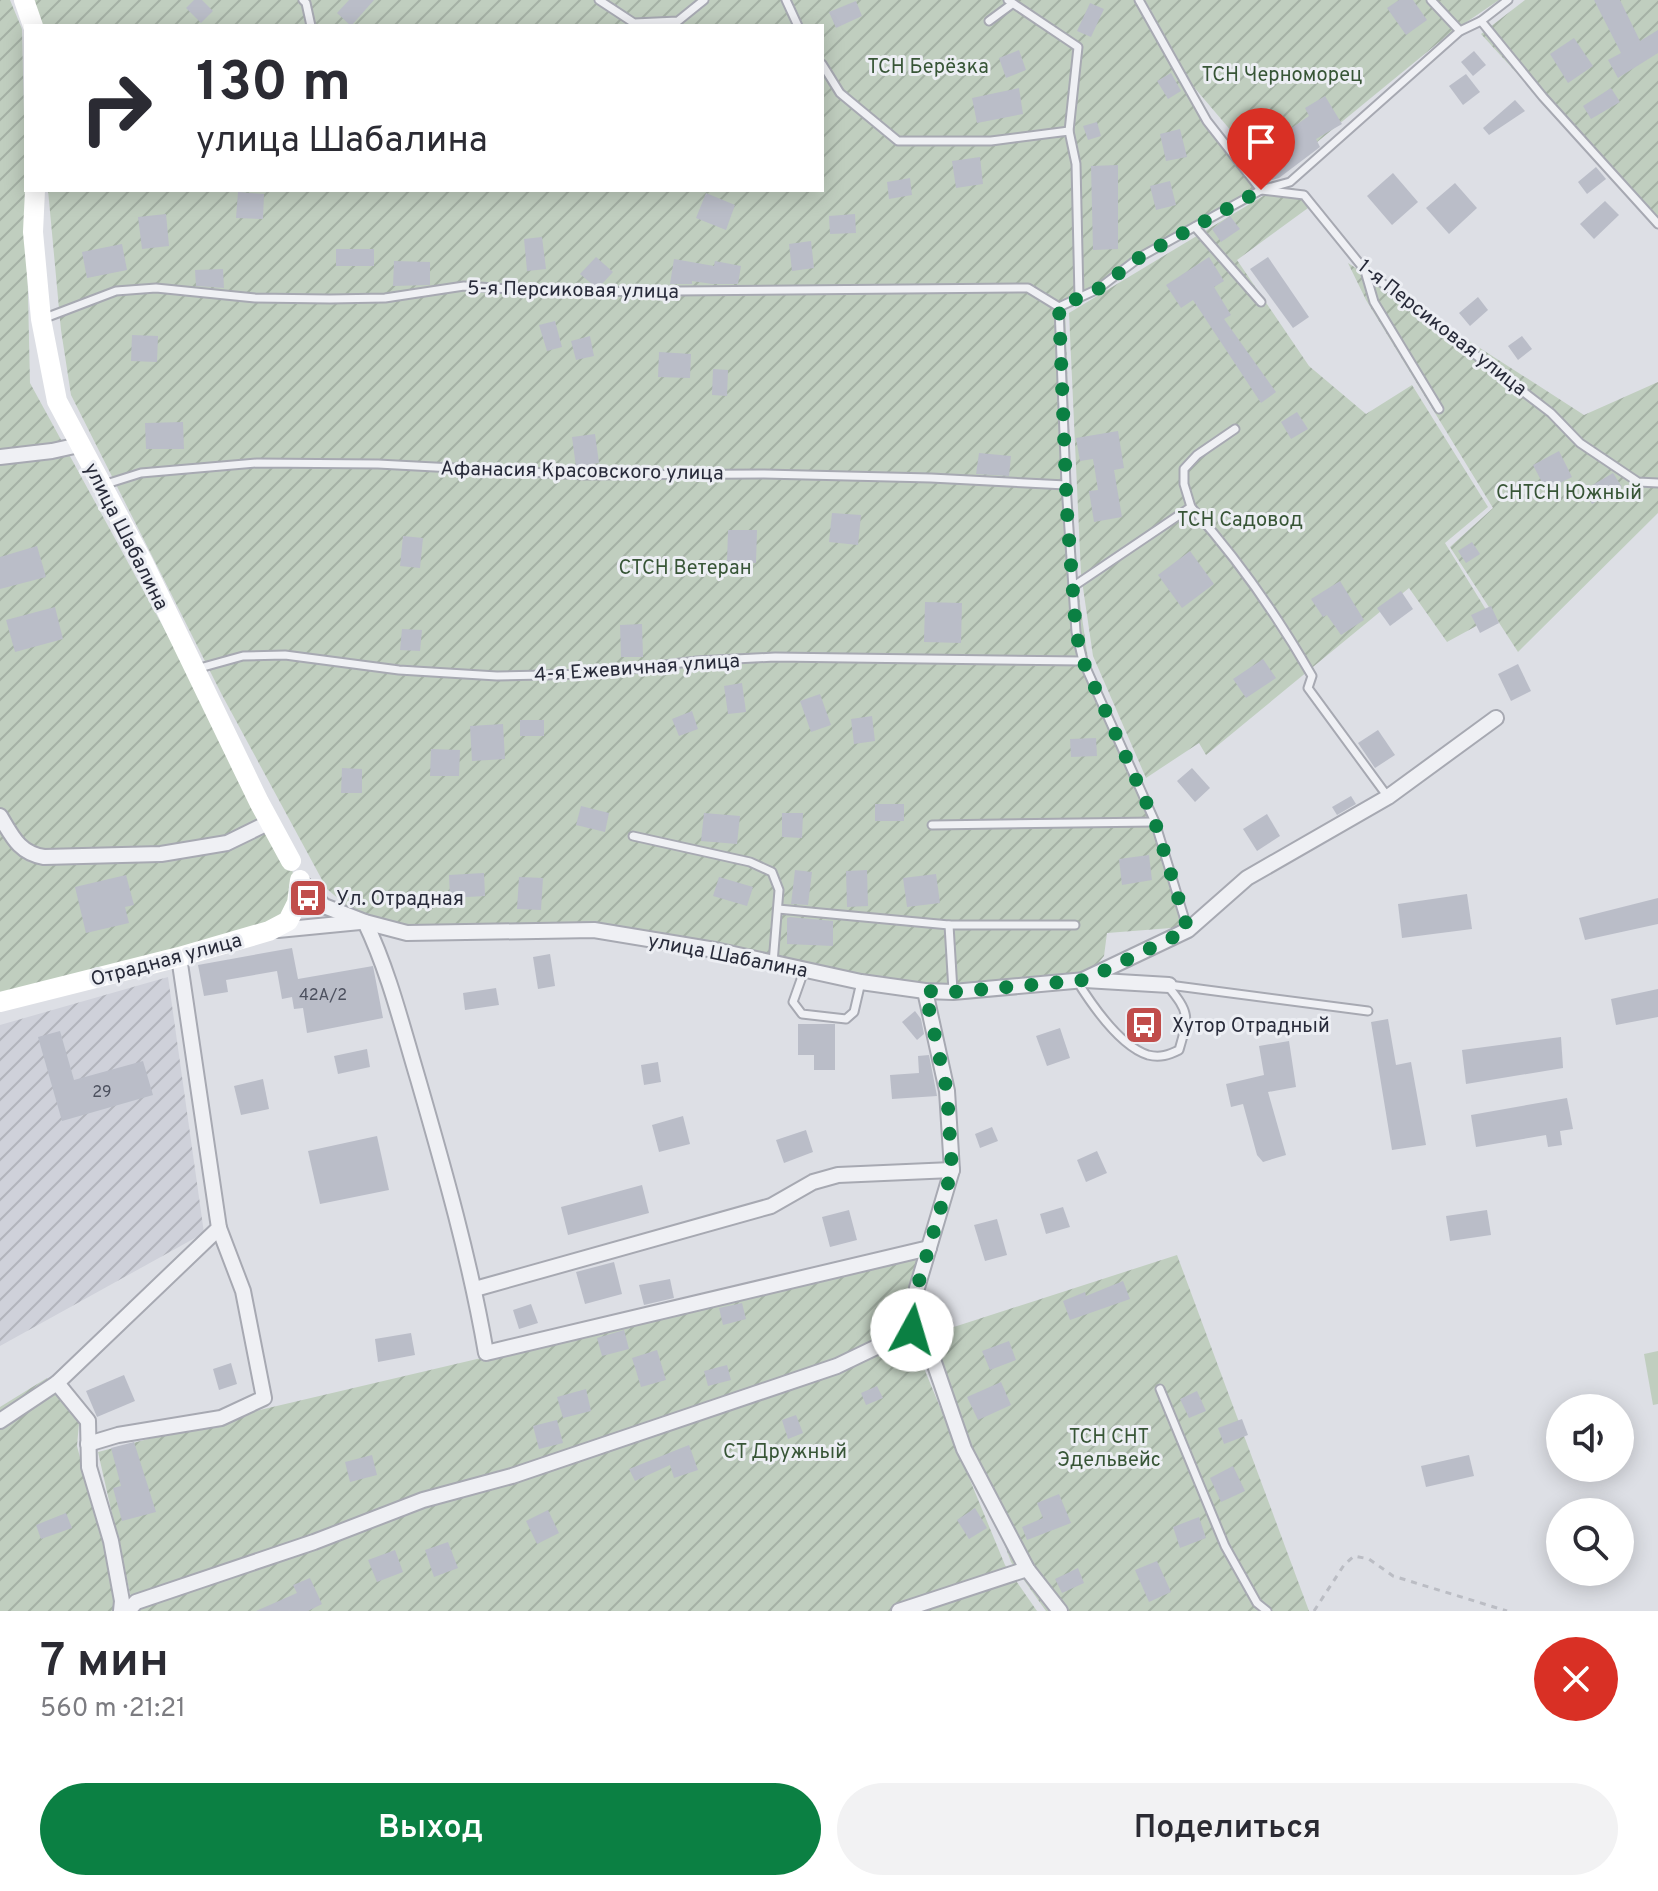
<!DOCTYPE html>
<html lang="ru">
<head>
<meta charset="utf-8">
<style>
	body { margin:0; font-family:Overpass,sans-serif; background:#f2f2f3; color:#2b2b33; height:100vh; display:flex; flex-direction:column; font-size:30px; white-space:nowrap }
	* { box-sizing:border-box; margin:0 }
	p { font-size:26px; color:#7c7c81 }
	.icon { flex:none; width:44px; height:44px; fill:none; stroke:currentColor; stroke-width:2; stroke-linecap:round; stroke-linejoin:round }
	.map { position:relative; height:1611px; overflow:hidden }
	.drawer { display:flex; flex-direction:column; background:#fff; flex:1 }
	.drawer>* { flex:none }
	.top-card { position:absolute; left:24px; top:24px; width:800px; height:168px; border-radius:0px; box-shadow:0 4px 20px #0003; background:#fff; color:#2b2b33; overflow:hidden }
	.buttons { position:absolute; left:1546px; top:1394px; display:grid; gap:16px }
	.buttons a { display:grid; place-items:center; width:88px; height:88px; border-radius:50%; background:#fff; box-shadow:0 4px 20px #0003; font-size:40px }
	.pin { position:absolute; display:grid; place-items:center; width:68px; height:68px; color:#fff; margin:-82px -34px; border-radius:50% 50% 50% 0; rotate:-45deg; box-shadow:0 0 8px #0007 }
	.pin .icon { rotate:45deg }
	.me { position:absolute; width:88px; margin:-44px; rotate:6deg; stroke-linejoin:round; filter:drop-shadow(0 0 6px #0008) }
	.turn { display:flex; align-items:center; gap:28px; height:168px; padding:0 40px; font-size:36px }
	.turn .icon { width:104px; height:104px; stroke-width:2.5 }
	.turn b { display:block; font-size:56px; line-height:68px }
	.round { display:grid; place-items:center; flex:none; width:84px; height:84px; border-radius:42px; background:#f2f2f3 }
	.head { display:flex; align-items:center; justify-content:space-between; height:136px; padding:0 40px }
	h1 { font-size:48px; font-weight:600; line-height:60px }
	.button { display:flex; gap:16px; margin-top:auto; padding:16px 40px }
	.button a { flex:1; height:92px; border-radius:48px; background:#0b8043; color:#fff; font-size:32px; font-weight:600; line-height:92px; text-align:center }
	.button a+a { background:#f2f2f3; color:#2b2b33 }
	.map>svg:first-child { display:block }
</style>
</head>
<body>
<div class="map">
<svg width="1658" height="1611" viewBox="0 0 1658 1611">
	<defs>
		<pattern id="industrial-furrows" width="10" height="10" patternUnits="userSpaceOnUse" patternTransform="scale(2)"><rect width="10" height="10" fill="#cfd1da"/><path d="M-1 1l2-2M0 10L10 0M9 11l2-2" fill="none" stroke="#b2b4bc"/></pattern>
		<pattern id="garden-furrows" width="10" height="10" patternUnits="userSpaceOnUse" patternTransform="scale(2)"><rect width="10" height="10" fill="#c0cebf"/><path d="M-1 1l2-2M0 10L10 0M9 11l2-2" fill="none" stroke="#a5b1a5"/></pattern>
	</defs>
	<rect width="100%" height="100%" fill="#dddfe5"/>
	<polygon fill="url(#industrial-furrows)" points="168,977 204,1233 0,1346 0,1025"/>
	<polygon fill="#c0cebf" points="1658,1351 1658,1404 1653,1405 1644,1354"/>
	<g fill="url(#garden-furrows)">
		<polygon points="0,0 10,0 22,29 30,383 291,861 297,903 269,931 0,1002"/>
		<polygon points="16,0 1135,0 1185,92 1264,182 1065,309 1074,562 1088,659 1150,812 1184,927 1107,933 1104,956 1082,983 990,991 796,973 597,935 442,930 368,924 327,889 222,695 71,395 61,330 48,190 822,190 822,26 26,26"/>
		<polygon points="1145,0 1499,0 1449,34 1272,179 1193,86"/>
		<polygon points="1525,0 1658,0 1658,228 1481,34"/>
		<polygon points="1294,188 1308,208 1237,260 1309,366 1366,414 1412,385 1488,507 1445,543 1491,618 1447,642 1409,588 1206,755 1199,743 1146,778 1093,656 1081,574 1069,313 1263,196"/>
		<polygon points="1348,263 1584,415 1658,382 1658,513 1518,652 1450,547 1493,508 1366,300"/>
		<polygon points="920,1255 912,1339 1005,1565 1037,1611 134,1611 98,1452 264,1409"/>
		<polygon points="1177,1255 1309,1611 1046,1611 1011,1562 926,1336"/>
		<polygon points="47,1378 79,1423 77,1446 121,1611 0,1611 0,1407"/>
	</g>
	<g fill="#babdc8">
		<polygon points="194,0 202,0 213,11 201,23 186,8"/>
		<polygon points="349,0 374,0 351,26 337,13"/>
		<polygon points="1399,0 1413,0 1427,20 1406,35 1387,8"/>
		<polygon points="1594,0 1620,0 1640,41 1658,30 1658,53 1618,78 1608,60 1621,53"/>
		<polygon points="856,1 862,16 836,28 829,12"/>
		<polygon points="1090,3 1104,9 1091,37 1077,31"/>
		<polygon points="1574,38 1593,66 1568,83 1550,54"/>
		<polygon points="1019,50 1026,70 1006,78 999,58"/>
		<polygon points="1474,51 1486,65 1473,76 1461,62"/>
		<polygon points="1171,73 1181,91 1168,99 1157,81"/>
		<polygon points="1466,74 1480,92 1463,105 1449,86"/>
		<polygon points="1019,88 1023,114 977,123 972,98"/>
		<polygon points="1611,88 1620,102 1591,119 1583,106"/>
		<polygon points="1325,96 1342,124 1316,139 1320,147 1279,178 1272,180 1249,157 1309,116 1305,108"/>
		<polygon points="1515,100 1525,111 1489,135 1483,128"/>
		<polygon points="1097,122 1101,136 1088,140 1083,126"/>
		<polygon points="1180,129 1187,157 1166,161 1160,134"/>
		<polygon points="980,157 983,184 956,188 952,161"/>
		<polygon points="1118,165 1118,249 1093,250 1091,166"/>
		<polygon points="1596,167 1606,179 1587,194 1578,182"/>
		<polygon points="1393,173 1418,202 1392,225 1367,196"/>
		<polygon points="910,178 912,195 889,199 887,182"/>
		<polygon points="1170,181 1176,205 1156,210 1150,186"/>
		<polygon points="1455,183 1477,208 1449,234 1426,208"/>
		<polygon points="238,192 264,194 263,219 236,218"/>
		<polygon points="706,193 735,205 726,230 696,218"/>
		<polygon points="1605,201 1619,215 1594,239 1580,224"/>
		<polygon points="166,214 169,246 142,249 138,217"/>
		<polygon points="855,214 856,233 830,234 829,216"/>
		<polygon points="1230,216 1240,229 1221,242 1212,229"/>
		<polygon points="542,237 546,269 527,271 524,239"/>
		<polygon points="811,241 814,268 792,271 789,244"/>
		<polygon points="122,244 127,270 87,278 82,252"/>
		<rect x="336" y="249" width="38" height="17"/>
		<polygon points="596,257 613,272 601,285 593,285 580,274"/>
		<polygon points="1209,257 1224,281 1214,287 1231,315 1224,319 1276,392 1261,403 1193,300 1181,308 1166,285"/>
		<polygon points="1268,257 1309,317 1293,328 1250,269"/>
		<polygon points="674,259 714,266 715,261 741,266 738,284 712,284 692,281 692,284 670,284"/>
		<polygon points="394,261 430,262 430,285 393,286"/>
		<polygon points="223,269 224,288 196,286 195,270"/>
		<polygon points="1478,297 1488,310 1470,326 1459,313"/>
		<polygon points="555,321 562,347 547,351 539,325"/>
		<polygon points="132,335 158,336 157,362 131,361"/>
		<polygon points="590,336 594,356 576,360 571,341"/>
		<polygon points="1522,336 1532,349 1518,360 1508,346"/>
		<polygon points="659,352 691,354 690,378 658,377"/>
		<polygon points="713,369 728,370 727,396 712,395"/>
		<polygon points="1297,412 1308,429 1291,439 1281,422"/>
		<polygon points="183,422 184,449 146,449 145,423"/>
		<polygon points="1118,431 1124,468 1114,470 1122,517 1094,522 1089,491 1098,490 1093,459 1080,461 1076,438"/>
		<polygon points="595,434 599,463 576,467 572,437"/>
		<polygon points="1559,451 1572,477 1546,490 1533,465"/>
		<polygon points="979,453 1011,456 1009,476 976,474"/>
		<polygon points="1613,473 1622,487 1592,504 1584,490"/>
		<polygon points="832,513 861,515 858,545 829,542"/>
		<polygon points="728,530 757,530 756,563 727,562"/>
		<polygon points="403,536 423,538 420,568 400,566"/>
		<polygon points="1472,542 1480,554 1466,563 1458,551"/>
		<polygon points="37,546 46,577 0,589 0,557"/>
		<polygon points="1190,551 1214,584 1182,608 1158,575"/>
		<polygon points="1340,581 1364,620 1341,635 1327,615 1323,617 1311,599"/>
		<polygon points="1401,591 1413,609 1390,626 1377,608"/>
		<polygon points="925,602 962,603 961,643 924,642"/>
		<polygon points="1491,606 1499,623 1480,633 1471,615"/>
		<polygon points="55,607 63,639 15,652 6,620"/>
		<polygon points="642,624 643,657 621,657 620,625"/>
		<polygon points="402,629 422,630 420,651 400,650"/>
		<polygon points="1263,659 1276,678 1246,698 1233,679"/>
		<polygon points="1518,664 1531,691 1511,701 1498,674"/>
		<polygon points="742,683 746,712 728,714 724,686"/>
		<polygon points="820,694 831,725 811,732 800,701"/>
		<polygon points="692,711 698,729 679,736 672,719"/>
		<polygon points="872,716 875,741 854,744 851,719"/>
		<rect x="520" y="720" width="24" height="16"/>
		<polygon points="503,724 505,759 472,761 470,726"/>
		<polygon points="1378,730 1395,755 1375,768 1358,743"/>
		<polygon points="1096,738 1097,756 1071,757 1070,739"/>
		<polygon points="431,749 460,750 459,776 430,776"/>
		<polygon points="342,768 362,769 362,793 341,793"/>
		<polygon points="1192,768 1210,788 1195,802 1177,781"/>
		<polygon points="1351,796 1356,804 1337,815 1332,807"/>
		<rect x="875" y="804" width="29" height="17"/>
		<polygon points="581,806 609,813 605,832 576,825"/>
		<polygon points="704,813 740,816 737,844 701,841"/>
		<polygon points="782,813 803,813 802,838 782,837"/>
		<polygon points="1267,814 1280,836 1257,851 1243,829"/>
		<polygon points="1149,855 1152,880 1122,885 1119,859"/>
		<polygon points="795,870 812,872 808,905 791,904"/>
		<polygon points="867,870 868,906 847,907 846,871"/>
		<polygon points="484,873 485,896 450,898 449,875"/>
		<polygon points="936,874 940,903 907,907 903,878"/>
		<polygon points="126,875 134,905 125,907 129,923 86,933 75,887"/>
		<polygon points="519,877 543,878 541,910 517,909"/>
		<polygon points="719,877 753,887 747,906 713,896"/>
		<polygon points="1467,894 1472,929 1402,938 1398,904"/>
		<polygon points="1658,898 1658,924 1585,940 1579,918"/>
		<polygon points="790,917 833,921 833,946 787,944 787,918"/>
		<polygon points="292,948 298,979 373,966 383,1018 307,1033 303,1008 294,1009 292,997 282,999 277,971 226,980 228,992 204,996 198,965"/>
		<polygon points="550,954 555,986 538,989 533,957"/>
		<polygon points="496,988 499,1005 465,1010 463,993"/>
		<polygon points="1658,989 1658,1017 1616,1025 1611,999"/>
		<polygon points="1129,1008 1158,1012 1155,1032 1126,1027"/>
		<polygon points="915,1011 921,1019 924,1034 917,1040 902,1022"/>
		<polygon points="1388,1019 1396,1065 1411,1062 1426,1145 1392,1150 1371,1022"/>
		<polygon points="798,1024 835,1024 835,1070 814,1070 814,1055 798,1055"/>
		<polygon points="1060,1028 1070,1058 1047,1066 1036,1036"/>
		<polygon points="60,1031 74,1080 143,1061 153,1095 62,1121 38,1037"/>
		<polygon points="1561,1037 1563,1068 1466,1084 1462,1050"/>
		<polygon points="1289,1041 1296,1087 1268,1092 1286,1155 1263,1162 1257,1155 1243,1104 1231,1107 1226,1084 1264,1075 1259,1046"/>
		<polygon points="367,1049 370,1067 338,1074 334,1056"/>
		<polygon points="929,1055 937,1096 892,1099 890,1075 919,1073 918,1056"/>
		<polygon points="658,1062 661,1082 644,1085 641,1065"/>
		<polygon points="263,1079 269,1109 241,1115 234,1086"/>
		<polygon points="1567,1098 1573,1129 1560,1131 1562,1145 1548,1147 1546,1135 1476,1147 1471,1115"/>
		<polygon points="683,1116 690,1144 659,1152 652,1125"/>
		<polygon points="992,1127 998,1141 980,1148 975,1134"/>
		<polygon points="806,1130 813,1152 784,1163 776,1140"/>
		<polygon points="377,1136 389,1190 320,1204 308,1151"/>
		<polygon points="1097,1151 1107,1173 1086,1182 1077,1160"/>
		<polygon points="642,1185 649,1213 568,1235 561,1207"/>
		<polygon points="1063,1207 1070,1227 1046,1234 1040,1214"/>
		<polygon points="849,1210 857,1240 830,1247 822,1217"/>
		<polygon points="1487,1210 1491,1235 1450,1241 1446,1216"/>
		<polygon points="997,1219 1007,1255 985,1261 974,1225"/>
		<polygon points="614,1262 622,1294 585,1304 576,1272"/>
		<polygon points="670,1279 674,1298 644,1305 639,1285"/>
		<polygon points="1123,1281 1130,1299 1070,1320 1063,1301 1085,1292 1086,1296"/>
		<polygon points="742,1303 746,1319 723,1325 719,1308"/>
		<polygon points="531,1304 538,1323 519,1329 513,1310"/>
		<polygon points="624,1330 629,1349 602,1356 597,1338"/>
		<polygon points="411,1333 415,1355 378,1362 375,1339"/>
		<polygon points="1009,1341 1016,1360 990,1370 982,1351"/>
		<polygon points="657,1350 666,1380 641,1387 632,1358"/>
		<polygon points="231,1363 237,1384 219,1390 213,1369"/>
		<polygon points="727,1365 731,1380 708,1386 704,1371"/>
		<polygon points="124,1375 135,1401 97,1417 86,1391"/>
		<polygon points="1001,1382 1011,1405 978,1420 967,1397"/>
		<polygon points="877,1386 883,1398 866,1405 861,1393"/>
		<polygon points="586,1389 591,1411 563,1418 557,1397"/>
		<polygon points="1197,1391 1206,1411 1189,1418 1180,1399"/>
		<polygon points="796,1415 803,1433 788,1439 782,1420"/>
		<polygon points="1242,1419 1248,1435 1224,1444 1218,1428"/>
		<polygon points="557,1420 563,1443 539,1449 533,1426"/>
		<polygon points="134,1442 156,1512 122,1521 113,1488 121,1486 111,1448"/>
		<polygon points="689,1445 698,1470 674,1478 670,1465 635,1481 629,1469"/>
		<polygon points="372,1455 377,1475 350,1482 345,1462"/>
		<polygon points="1469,1455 1474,1476 1426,1487 1421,1466"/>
		<polygon points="1233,1466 1245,1491 1221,1502 1210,1478"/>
		<polygon points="1059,1494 1071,1523 1027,1540 1022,1527 1043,1518 1037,1503"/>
		<polygon points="975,1508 987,1528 969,1539 957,1520"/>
		<polygon points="548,1510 559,1533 537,1544 526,1521"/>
		<polygon points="66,1513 72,1528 41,1539 36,1525"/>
		<polygon points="1199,1517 1206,1538 1180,1548 1173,1527"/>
		<polygon points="448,1542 458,1568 434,1577 425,1550"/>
		<polygon points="395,1550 403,1572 377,1582 368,1560"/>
		<polygon points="1157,1561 1171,1592 1149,1602 1135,1570"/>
		<polygon points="1078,1568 1084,1583 1062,1593 1055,1579"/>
		<polygon points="310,1578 322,1604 308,1611 256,1611 297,1593 293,1585"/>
	</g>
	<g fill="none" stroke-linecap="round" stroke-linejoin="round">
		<defs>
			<g id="service">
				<polyline points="303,0 306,3 311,26"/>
				<polyline points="599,0 634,23 678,21 704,0"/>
				<polyline points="786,0 798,26"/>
				<polyline points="1008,0 1078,47 1069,131 1076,164 1079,298"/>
				<polyline points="1139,0 1207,121 1261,190 1304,195 1364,269 1551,413 1580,443 1638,482 1658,483"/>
				<polyline points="1431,0 1460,31"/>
				<polyline points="989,21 1012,4"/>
				<polyline points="1481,21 1543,97 1658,224"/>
				<polyline points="822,64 840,93 898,141 991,141 1069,131"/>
				<polyline points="1195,227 1261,302"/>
				<polyline points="1365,271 1374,302 1439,409"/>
				<polyline points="1059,307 1066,485 1076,632 1083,661 1155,822 1188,930"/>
				<polyline points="1059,307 1098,289 1140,257 1261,190 1290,182 1460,31 1481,21 1508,0"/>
				<polyline points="45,318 116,291 156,288 255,298 330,299 385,298 464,286 559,292 1028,288 1059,307"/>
				<polyline points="103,485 141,473 257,463 378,464 584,475 764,474 931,478 1066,485"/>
				<path d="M1191 507C1237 558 1278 617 1312 676L1308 688 1388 797"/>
				<polyline points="1074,586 1191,507 1184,484 1184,469 1197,455 1235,429"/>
				<polyline points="196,669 243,656 285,655 399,670 497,676 591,674 697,661 775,657 1083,661"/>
				<polyline points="932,825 1155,822"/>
				<polyline points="633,836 750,862 772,872 779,890 773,963"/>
				<polyline points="778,909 949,925 1075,925"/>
				<polyline points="949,925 953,991"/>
				<polyline points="804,971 793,1002 802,1014 846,1019 854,1012 861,982"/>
				<path d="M1077 981C1092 1005 1120 1046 1148 1055 1160 1058 1169 1055 1179 1050 1189 1016 1190 1013 1167 985"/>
				<polyline points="1169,985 1368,1011"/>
				<polyline points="1160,1389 1225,1546 1257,1603 1267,1611"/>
			</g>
			<g id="minor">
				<polyline points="0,457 52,451 79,445"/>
				<path d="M0 816C12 836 19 853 44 857L161 854 227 843 270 822"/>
				<polyline points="300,880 324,906 365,922 407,933 594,930 715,950 861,982 925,991 953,992 1085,980 1169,985"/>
				<path d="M365 922C389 972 402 1026 418 1079 444 1169 470 1260 486 1353L929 1248"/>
				<polyline points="278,930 360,922"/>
				<polyline points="1085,979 1188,930 1247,878 1388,797 1496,718"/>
				<polyline points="925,991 947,1091 952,1170 917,1288 912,1330 928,1345 964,1449 1027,1569 1060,1611"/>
				<polyline points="475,1289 771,1206 813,1182 838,1175 952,1170"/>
				<polyline points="57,1383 88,1421 89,1467 111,1541 122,1601 121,1611"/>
				<polyline points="0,1421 57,1383 219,1228 179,957"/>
				<polyline points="88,1444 118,1435 221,1418 264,1398 243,1291 219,1228"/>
				<polyline points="128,1611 136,1602 314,1542 423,1500 512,1476 837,1366 912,1330"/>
				<polyline points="899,1611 1027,1569"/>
			</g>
		</defs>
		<use href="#service" stroke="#a7a9b2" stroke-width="11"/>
		<use href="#minor" stroke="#a7a9b2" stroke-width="18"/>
		<polyline stroke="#bbbdc4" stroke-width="3" stroke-dasharray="6 6" stroke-linecap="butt" points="1314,1611 1344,1565 1354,1556 1369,1559 1393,1576 1507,1611"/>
		<use href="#service" stroke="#eff0f4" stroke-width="7"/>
		<use href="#minor" stroke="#eff0f4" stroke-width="14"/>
		<g stroke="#fff" stroke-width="20">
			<polyline points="24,0 33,26"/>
			<polyline points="35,190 33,232 41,319 57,401 144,564 259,802 291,861"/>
			<polyline points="0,1002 179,957 269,931 288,921 297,903 300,880"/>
		</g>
	</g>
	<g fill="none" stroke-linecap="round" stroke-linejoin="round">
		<polyline stroke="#0b8043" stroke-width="14" stroke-dasharray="0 25.2" points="912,1330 917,1288 952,1170 947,1091 925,991 953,992 1085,980 1188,930 1155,822 1083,661 1076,632 1067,512 1059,307 1098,289 1140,257 1261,190"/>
	</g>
	<defs>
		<symbol id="bus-square" viewBox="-11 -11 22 22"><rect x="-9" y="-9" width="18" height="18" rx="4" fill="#c14d4b" stroke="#eceef3"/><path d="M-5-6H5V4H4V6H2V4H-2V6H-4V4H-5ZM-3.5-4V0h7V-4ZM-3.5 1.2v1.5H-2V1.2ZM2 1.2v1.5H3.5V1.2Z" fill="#fff"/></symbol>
	</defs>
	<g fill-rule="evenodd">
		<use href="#bus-square" x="286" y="876" width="44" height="44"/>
		<use href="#bus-square" x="1122" y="1003" width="44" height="44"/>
	</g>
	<g text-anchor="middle" stroke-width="6" stroke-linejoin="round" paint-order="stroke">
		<g font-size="16" fill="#4c505e">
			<text x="323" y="1000">42А/2</text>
			<text x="102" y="1097">29</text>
		</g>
		<g font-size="20" fill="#375536" stroke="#eceef3">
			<text x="928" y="73">ТСН Берёзка</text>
			<text x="1282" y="81">ТСН Черноморец</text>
			<text x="1569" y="499">СНТСН Южный</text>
			<text x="1240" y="526">ТСН Садовод</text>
			<text x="685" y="574">СТСН Ветеран</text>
			<text x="1109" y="1443">ТСН СНТ<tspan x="1109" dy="23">Эдельвейс</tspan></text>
			<text x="785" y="1458">СТ Дружный</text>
		</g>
		<g font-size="20" fill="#282b3a" stroke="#eceef3">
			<text transform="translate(573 289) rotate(1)" y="7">5-я Персиковая улица</text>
			<text transform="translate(1443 327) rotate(38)" y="7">1-я Персиковая улица</text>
			<text transform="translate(582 470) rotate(1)" y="7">Афанасия Красовского улица</text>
			<text transform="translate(127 536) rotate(63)" y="7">улица Шабалина</text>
			<text transform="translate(637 667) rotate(-4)" y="7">4-я Ежевичная улица</text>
			<text transform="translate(728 955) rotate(11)" y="7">улица Шабалина</text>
			<text transform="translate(166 959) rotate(-15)" y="7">Отрадная улица</text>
		</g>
		<g font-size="20" fill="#282b3a" stroke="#eceef3" text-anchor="start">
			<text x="336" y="905">Ул. Отрадная</text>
			<text x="1172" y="1032">Хутор Отрадный</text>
		</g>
	</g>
</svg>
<div class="buttons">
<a><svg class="icon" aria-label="sound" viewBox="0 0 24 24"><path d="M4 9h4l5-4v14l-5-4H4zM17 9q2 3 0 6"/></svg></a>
<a><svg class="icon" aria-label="search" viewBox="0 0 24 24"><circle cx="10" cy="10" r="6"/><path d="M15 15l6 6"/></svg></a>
</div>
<div class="pin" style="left:1261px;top:190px;background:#d93025"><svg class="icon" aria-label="arrive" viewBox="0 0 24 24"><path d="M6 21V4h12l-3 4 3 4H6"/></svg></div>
<svg class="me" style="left:912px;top:1330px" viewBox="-20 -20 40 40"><circle r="19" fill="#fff"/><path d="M0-13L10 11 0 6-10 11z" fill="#0b8043"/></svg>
<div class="top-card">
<div class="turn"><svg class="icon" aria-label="right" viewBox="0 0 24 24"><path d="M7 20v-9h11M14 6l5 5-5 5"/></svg><div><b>130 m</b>улица Шабалина</div></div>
</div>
</div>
<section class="drawer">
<div class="head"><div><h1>7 мин</h1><p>560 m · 21:21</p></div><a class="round" style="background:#d93025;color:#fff"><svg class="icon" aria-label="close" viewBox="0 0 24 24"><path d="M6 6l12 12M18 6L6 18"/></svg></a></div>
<div class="button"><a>Выход</a><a>Поделиться</a></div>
</section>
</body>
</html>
